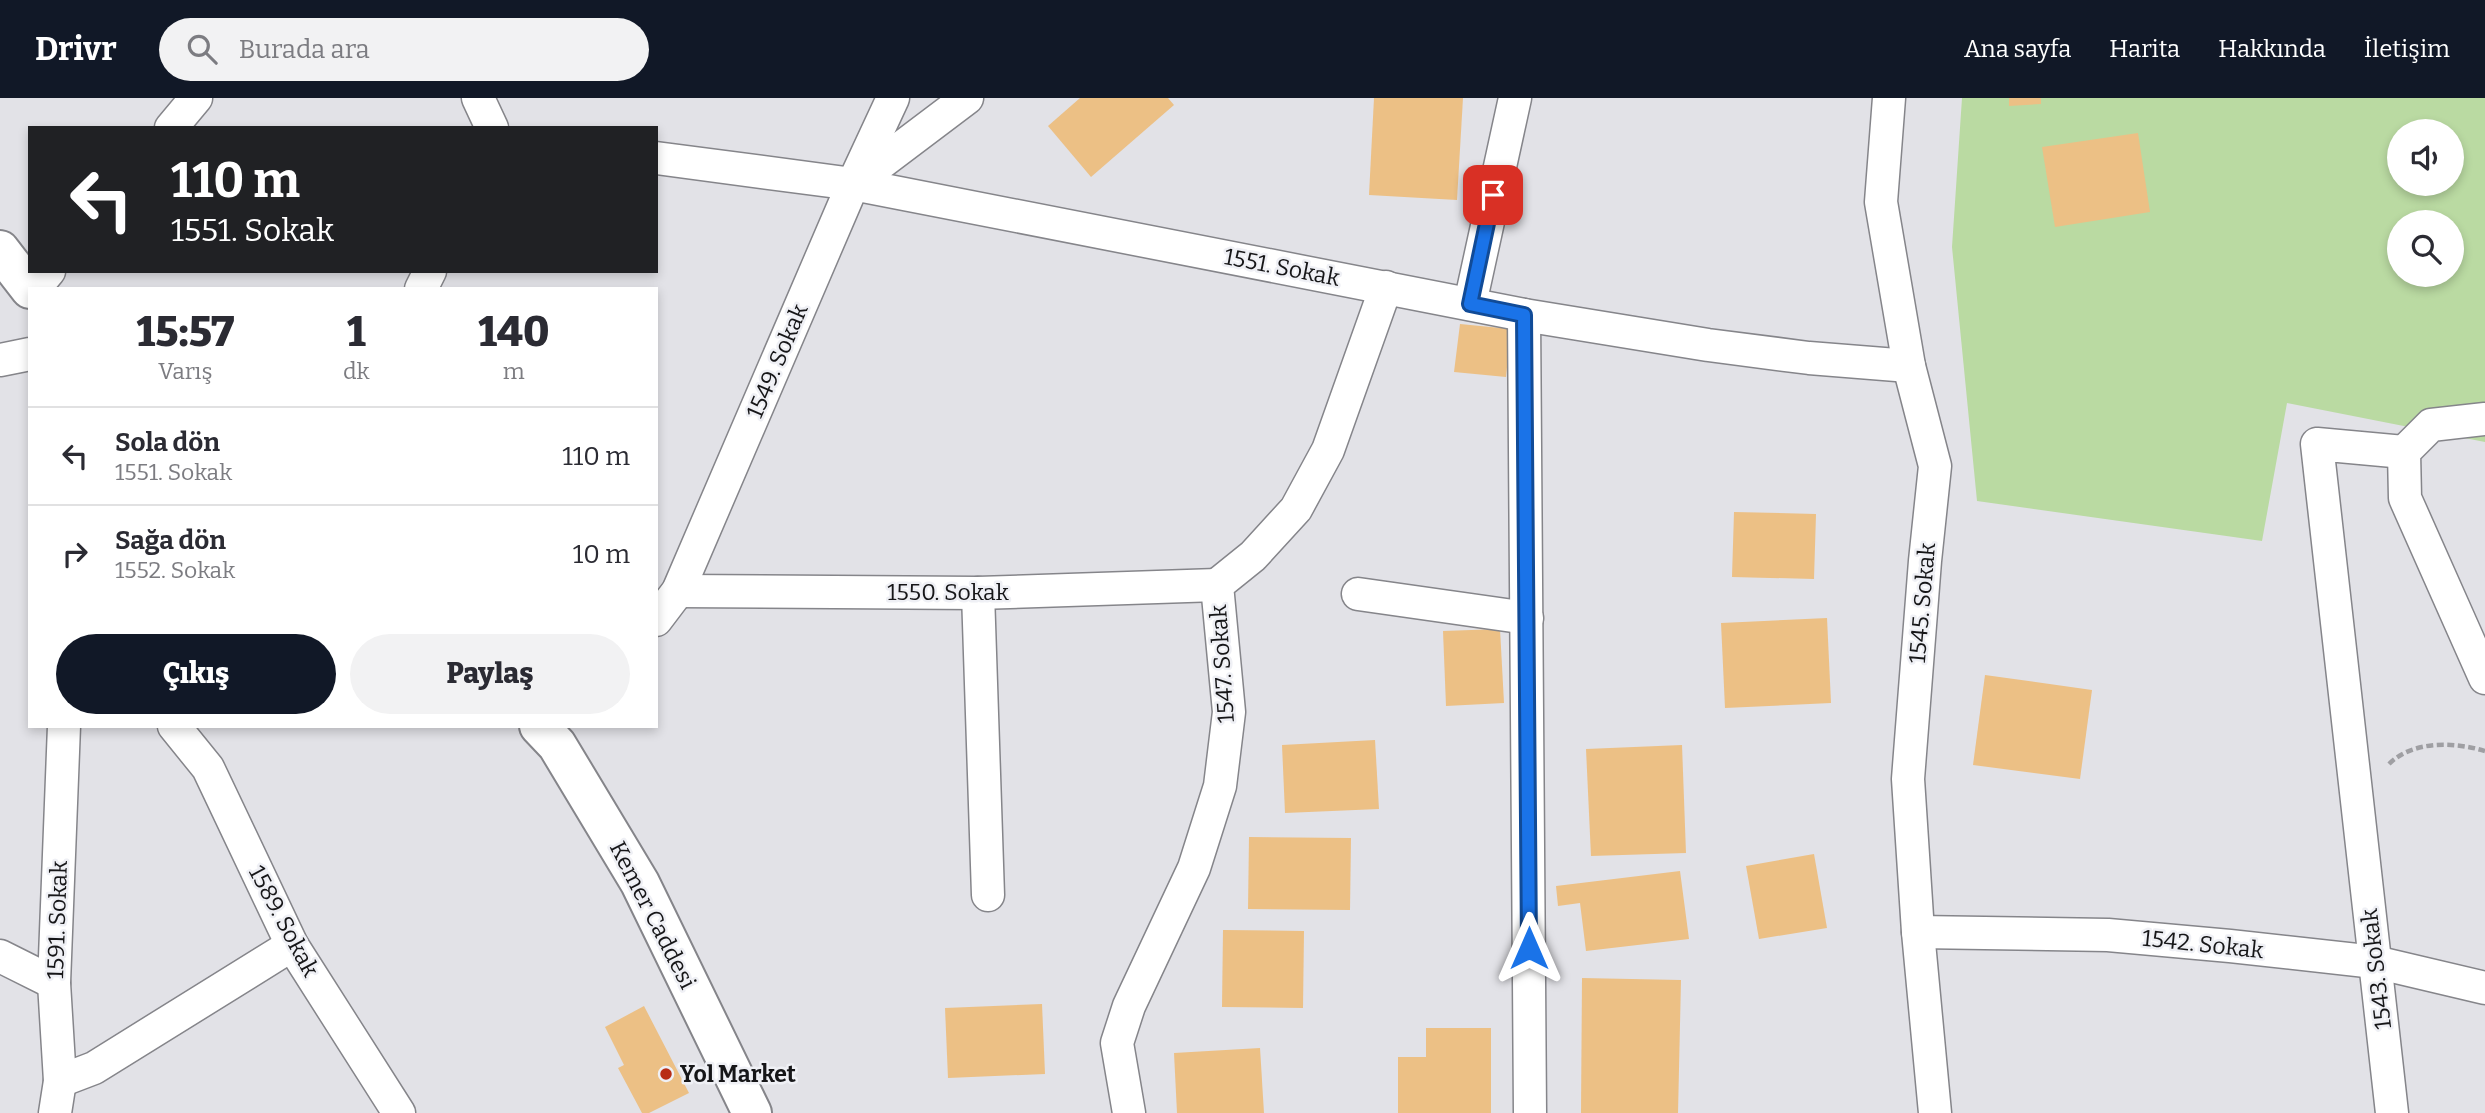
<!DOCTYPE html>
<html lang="tr">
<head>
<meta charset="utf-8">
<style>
	body { margin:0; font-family:Bitter,serif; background:#f2f2f3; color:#2b2b33; height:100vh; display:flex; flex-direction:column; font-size:26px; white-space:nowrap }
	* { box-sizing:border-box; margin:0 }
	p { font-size:23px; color:#7c7c81 }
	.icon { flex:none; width:38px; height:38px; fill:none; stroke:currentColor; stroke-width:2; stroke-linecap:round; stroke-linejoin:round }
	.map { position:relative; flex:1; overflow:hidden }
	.details { position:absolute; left:28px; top:189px; width:630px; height:441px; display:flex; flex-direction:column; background:#fff; border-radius:0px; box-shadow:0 4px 10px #0003 }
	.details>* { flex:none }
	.hud { position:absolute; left:28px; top:28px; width:630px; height:147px; border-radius:0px; box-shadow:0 4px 10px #0003; background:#202124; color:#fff; overflow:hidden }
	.tools { position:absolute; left:2387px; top:21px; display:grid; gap:14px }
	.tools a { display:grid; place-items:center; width:77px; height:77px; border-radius:50%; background:#fff; box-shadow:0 4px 10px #0003; font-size:35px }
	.pin { position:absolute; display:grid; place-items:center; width:60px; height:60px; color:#fff; margin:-30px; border-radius:14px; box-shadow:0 4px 10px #0006 }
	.me { position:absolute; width:77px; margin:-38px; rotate:0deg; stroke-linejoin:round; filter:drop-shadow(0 0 5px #0008) }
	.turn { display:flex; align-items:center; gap:24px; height:147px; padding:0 28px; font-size:32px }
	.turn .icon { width:91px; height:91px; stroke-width:2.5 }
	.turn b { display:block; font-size:49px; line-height:60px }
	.eta { display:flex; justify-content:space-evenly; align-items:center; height:119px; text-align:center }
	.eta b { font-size:42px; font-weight:800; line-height:49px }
	.primary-button { display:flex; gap:14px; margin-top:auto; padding:14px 28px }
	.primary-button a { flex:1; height:80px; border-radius:42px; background:#111827; color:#fff; font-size:28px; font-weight:800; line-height:80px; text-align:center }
	.primary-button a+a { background:#f2f2f3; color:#2b2b33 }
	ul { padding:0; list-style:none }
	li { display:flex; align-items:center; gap:21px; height:98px; padding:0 28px; border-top:2px solid #e1e1e2 }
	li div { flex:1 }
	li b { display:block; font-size:26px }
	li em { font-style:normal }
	header { display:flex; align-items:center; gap:42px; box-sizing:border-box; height:98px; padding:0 35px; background:#111827; color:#fff }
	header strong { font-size:33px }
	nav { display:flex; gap:38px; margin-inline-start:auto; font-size:24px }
	.search { width:490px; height:63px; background:#f2f2f3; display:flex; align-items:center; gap:18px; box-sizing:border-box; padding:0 24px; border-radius:38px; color:#7c7c81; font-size:26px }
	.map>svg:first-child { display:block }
</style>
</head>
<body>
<header>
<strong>Drivr</strong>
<div class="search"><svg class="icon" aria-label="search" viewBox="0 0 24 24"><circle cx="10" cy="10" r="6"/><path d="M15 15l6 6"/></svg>Burada ara</div>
<nav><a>Ana sayfa</a><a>Harita</a><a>Hakkında</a><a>İletişim</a></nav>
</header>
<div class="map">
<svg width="2485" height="1015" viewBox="0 0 2485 1015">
	<rect width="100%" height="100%" fill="#e2e2e7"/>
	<path fill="#badaa2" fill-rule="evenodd" d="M1962 0H2485V344L2287 305 2262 443 1977 403 1952 149ZM2399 33H2452V86H2399ZM2399 124H2452V177H2399Z"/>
	<g fill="#ecc085">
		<polygon points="1080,0 1168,0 1174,7 1091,79 1048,28"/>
		<polygon points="1374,0 1463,0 1457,102 1369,97"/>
		<polygon points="2009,0 2041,0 2041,6 2009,8"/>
		<polygon points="2138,35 2150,114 2055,129 2042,49"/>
		<polygon points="1460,226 1511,231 1506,279 1454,274"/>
		<polygon points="1734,414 1816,416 1814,481 1732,479"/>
		<polygon points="1827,520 1831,605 1725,610 1721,525"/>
		<polygon points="1500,531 1504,605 1446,608 1443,533"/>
		<polygon points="1985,577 2092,592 2080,681 1973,667"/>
		<polygon points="1375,642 1379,711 1285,715 1282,647"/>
		<polygon points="1682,647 1686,755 1591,758 1586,651"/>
		<polygon points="1249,739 1351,740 1350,812 1248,811"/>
		<polygon points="1814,756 1827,830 1759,841 1746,768"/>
		<polygon points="1680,773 1689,841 1586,853 1580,805 1558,808 1556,788"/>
		<polygon points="1223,832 1304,833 1303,910 1222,909"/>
		<polygon points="1582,880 1681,882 1678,1015 1581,1015"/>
		<polygon points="1042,906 1045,976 948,980 945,910"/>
		<polygon points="644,908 689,995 649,1015 642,1015 618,970 624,967 605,929"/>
		<polygon points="1426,930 1491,930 1491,1015 1398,1015 1398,959 1426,959"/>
		<polygon points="1260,950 1264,1015 1177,1015 1174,955"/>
	</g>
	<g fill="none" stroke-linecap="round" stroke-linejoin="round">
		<defs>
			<g id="street">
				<polyline points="478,0 492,30"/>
				<polyline points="1889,0 1881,104 1909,268 1935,368 1925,463 1908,681 1918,834 1935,1015"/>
				<polyline points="171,30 196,0"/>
				<polyline points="656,60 853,86 1524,217 1708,247 1809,260 1909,268"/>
				<polyline points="857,83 967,0"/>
				<polyline points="34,191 49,173"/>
				<polyline points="421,191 430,173"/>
				<polyline points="1470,206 1515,0"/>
				<polyline points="1524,217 1530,1015"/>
				<polyline points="0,262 30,256"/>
				<polyline points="2485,321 2431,327 2404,354 2405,400 2485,580"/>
				<polyline points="678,493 978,495 1217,487"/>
				<polyline points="978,495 988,797"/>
				<polyline points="1358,496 1527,520"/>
				<polyline points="656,522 678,493 853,86 893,0"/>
				<polyline points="174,628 208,670 292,847 399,1015"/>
				<polyline points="1918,834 2108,837 2230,848 2375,864 2485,890"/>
				<polyline points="0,858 54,885"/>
				<polyline points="60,983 94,970 292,847"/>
				<polyline points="55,1015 60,983 54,885 64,628"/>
				<polyline points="1129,1015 1117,945 1129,908 1194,770 1220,688 1229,614 1217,487 1253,458 1296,411 1328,352 1386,189"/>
				<polyline points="2392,1015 2317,346 2404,354"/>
			</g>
			<g id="secondary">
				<polyline points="0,152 30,191"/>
				<polyline points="539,628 557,647 640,785 752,1015"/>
			</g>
		</defs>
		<use href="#street" stroke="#85858a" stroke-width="35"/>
		<use href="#secondary" stroke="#85858a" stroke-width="42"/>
		<path stroke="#9f9fa3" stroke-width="4.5" stroke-dasharray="7 3.5" stroke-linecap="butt" d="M2389 666C2413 642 2455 644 2485 653"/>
		<use href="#street" stroke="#fff" stroke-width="32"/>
		<use href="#secondary" stroke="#fff" stroke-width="38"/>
	</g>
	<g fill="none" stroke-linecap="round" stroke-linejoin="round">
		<defs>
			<polyline id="route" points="1493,97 1470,206 1524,217 1529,850"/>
		</defs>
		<use href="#route" stroke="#114b97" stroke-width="18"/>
		<use href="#route" stroke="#1a73e8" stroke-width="12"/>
	</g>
	<circle fill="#b82c15" stroke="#eff0f5" stroke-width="2.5" cx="666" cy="976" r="7"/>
	<g text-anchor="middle" stroke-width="5" stroke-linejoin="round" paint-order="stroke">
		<g font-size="23" fill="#161618" stroke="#eff0f5">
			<text transform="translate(1282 169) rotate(11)" y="8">1551. Sokak</text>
			<text transform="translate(777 263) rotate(-67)" y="8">1549. Sokak</text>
			<text x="948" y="502">1550. Sokak</text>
			<text transform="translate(1922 505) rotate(-85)" y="8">1545. Sokak</text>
			<text transform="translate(1222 566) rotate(-94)" y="8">1547. Sokak</text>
			<text transform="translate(653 817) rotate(63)" y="8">Kemer Caddesi</text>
			<text transform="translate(57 822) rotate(-88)" y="8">1591. Sokak</text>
			<text transform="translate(284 823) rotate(62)" y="8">1589. Sokak</text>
			<text transform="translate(2203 846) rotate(6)" y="8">1542. Sokak</text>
			<text transform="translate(2376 871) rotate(-97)" y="8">1543. Sokak</text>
		</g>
		<g font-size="23" font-weight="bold" fill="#161618" stroke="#eff0f5" text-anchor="start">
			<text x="680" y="984">Yol Market</text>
		</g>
	</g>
</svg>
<div class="tools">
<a><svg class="icon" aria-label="sound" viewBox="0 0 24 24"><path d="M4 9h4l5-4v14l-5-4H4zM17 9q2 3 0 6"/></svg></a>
<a><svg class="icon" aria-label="search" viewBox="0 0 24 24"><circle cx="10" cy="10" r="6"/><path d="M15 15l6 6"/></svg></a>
</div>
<div class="pin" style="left:1493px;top:97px;background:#d93025"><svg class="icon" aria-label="arrive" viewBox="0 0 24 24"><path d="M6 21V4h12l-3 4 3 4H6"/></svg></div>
<svg class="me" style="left:1529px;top:850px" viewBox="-20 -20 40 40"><path d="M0-17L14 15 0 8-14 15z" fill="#1a73e8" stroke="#fff" stroke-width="4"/></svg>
<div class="hud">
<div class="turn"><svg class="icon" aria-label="left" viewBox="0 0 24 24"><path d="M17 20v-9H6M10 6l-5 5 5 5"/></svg><div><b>110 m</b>1551. Sokak</div></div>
</div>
<section class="details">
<div class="eta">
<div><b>15:57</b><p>Varış</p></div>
<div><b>1</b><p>dk</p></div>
<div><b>140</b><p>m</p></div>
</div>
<ul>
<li><svg class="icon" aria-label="left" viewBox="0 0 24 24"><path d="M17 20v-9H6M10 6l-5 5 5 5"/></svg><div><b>Sola dön</b><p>1551. Sokak</p></div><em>110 m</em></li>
<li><svg class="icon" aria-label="right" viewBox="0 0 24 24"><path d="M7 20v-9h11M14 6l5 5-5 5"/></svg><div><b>Sağa dön</b><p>1552. Sokak</p></div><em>10 m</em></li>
</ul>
<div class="primary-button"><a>Çıkış</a><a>Paylaş</a></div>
</section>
</div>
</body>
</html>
